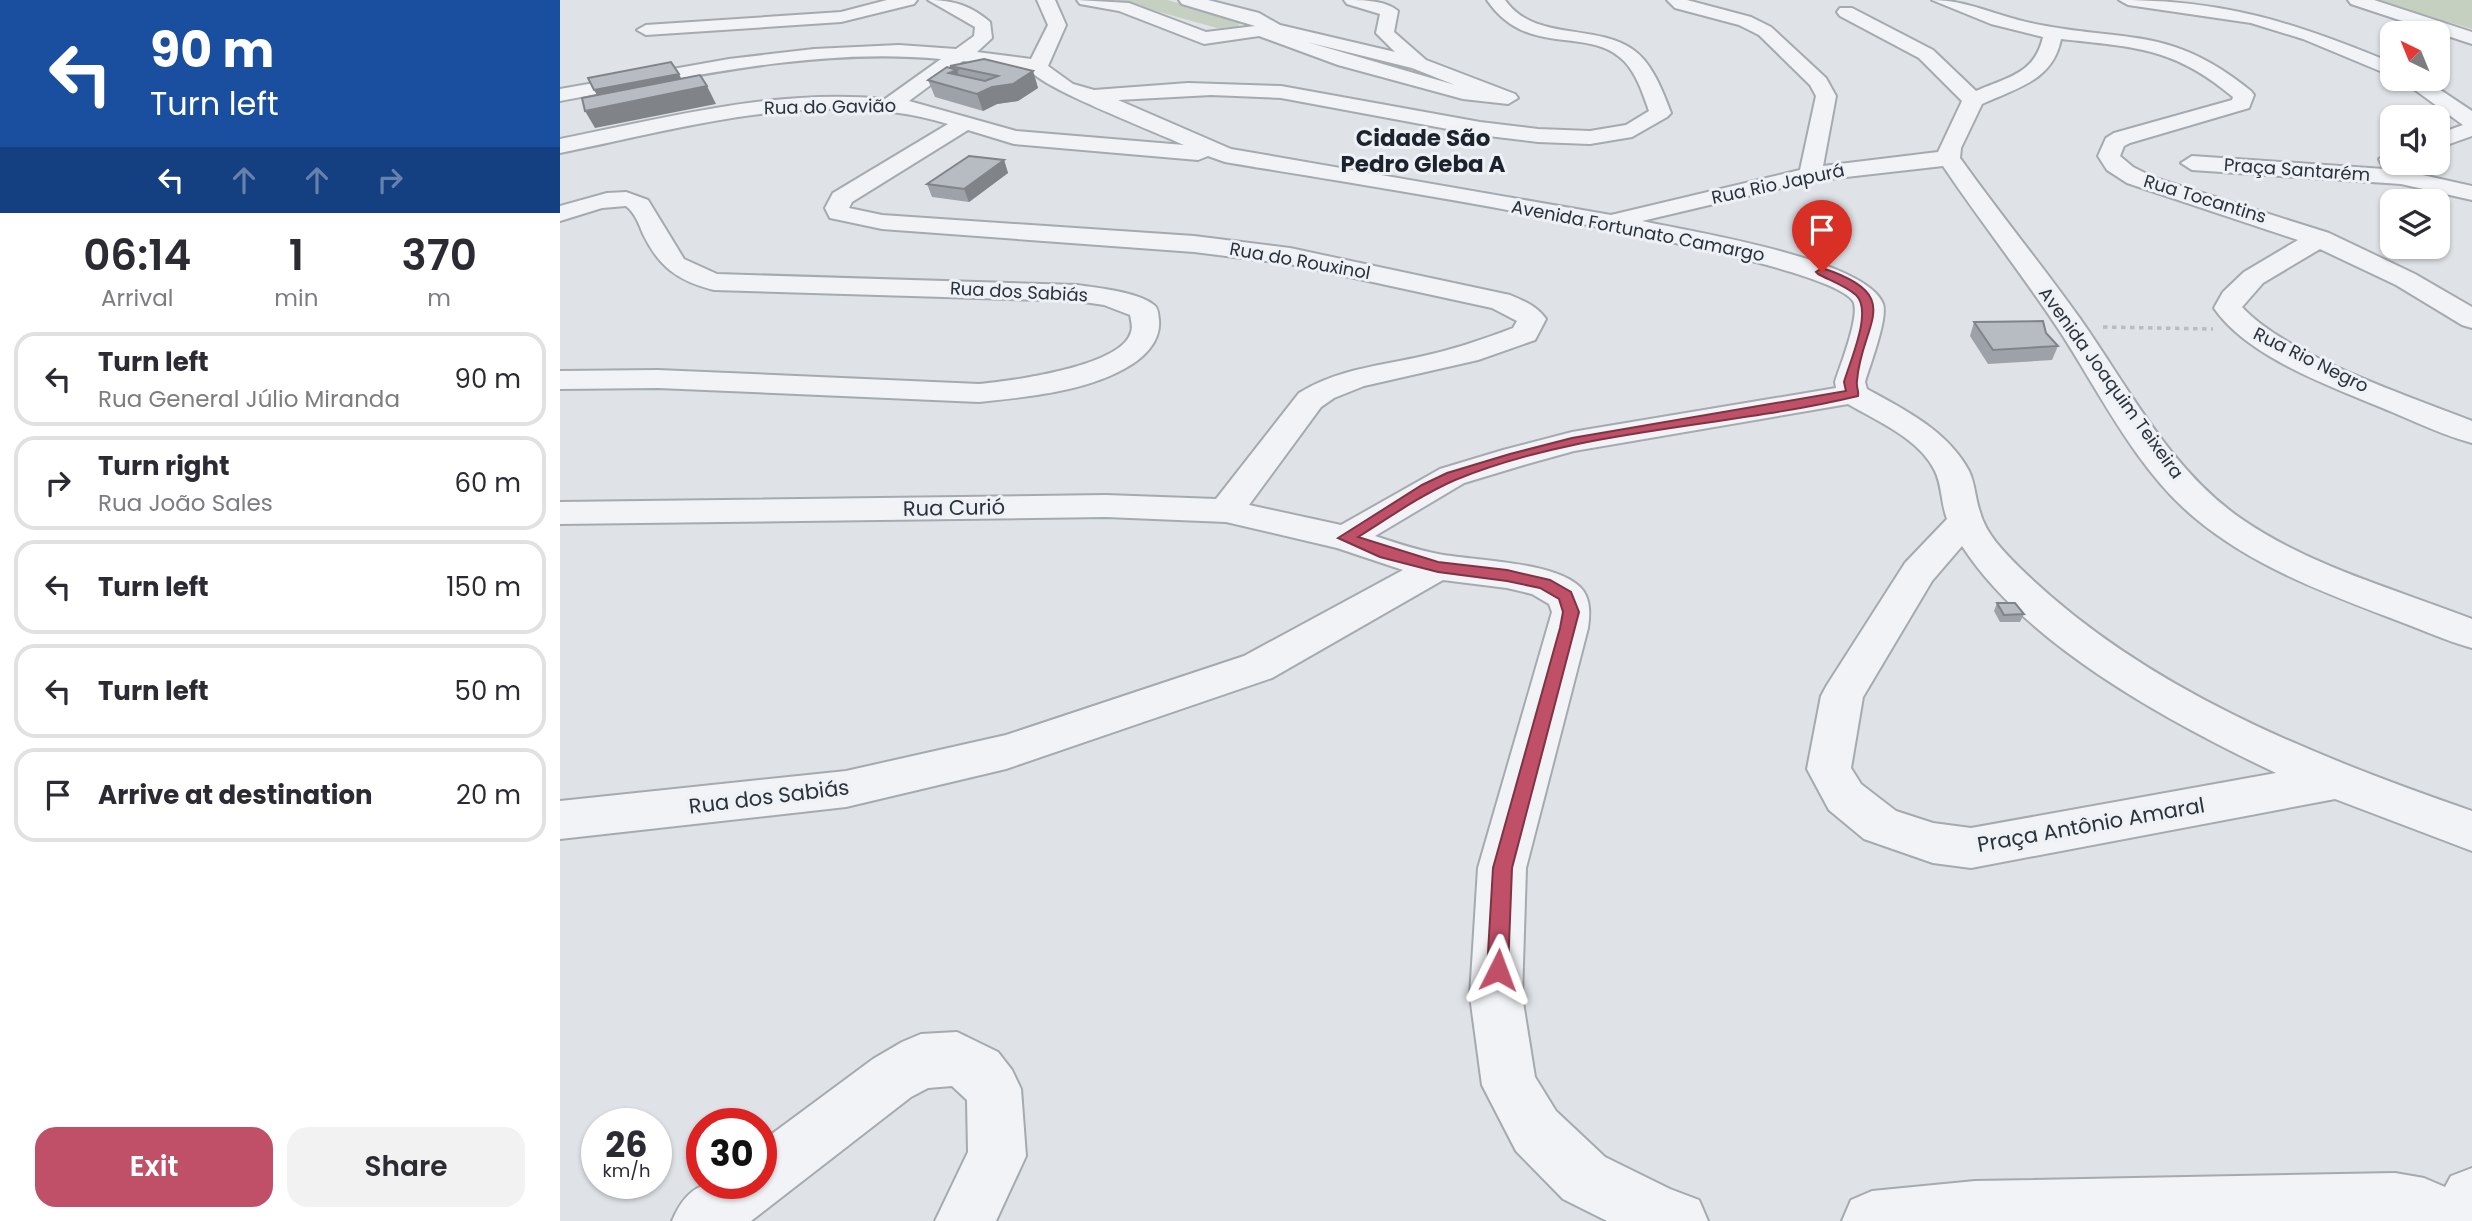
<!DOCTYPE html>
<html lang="en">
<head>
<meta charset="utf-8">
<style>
	body { margin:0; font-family:Poppins,sans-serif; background:#f2f2f3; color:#2b2b33; height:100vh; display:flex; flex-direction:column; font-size:26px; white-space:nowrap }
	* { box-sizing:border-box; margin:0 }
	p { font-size:23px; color:#7c7c81 }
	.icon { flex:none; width:38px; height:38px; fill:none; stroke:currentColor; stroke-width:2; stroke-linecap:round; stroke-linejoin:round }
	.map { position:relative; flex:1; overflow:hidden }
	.drawer { display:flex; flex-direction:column; background:#fff; width:560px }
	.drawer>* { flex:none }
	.guide { background:#1a4fa0; color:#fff; overflow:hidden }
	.needle { width:46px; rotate:317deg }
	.controls { position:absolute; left:1820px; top:21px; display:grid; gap:14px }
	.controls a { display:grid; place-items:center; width:70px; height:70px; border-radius:14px; background:#fff; box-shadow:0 2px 5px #0004; font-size:35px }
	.speed { position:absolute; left:21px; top:1108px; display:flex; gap:14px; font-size:35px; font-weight:700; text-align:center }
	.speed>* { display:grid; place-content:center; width:91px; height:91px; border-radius:50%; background:#fff; box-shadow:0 2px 5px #0004; line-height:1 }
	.speed small { font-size:18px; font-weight:400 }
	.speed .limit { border:10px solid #d22; background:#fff; color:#111 }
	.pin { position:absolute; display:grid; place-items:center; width:60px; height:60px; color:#fff; margin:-72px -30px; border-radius:50% 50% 50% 0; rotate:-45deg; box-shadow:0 0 7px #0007 }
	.pin .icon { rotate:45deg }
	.me { position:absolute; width:77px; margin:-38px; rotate:3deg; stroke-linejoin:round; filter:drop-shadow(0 0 5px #0008) }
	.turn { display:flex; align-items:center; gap:24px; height:147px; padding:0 35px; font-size:32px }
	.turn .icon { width:91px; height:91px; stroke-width:2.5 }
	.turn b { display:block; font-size:49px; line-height:60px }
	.lanes { display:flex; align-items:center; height:66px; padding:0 35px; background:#0003; justify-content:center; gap:35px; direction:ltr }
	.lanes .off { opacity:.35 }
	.eta { display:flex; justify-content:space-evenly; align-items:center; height:119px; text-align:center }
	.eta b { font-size:42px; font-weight:600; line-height:49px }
	.primary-button { display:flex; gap:14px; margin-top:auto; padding:14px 35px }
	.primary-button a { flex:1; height:80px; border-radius:21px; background:#c05068; color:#fff; font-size:28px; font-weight:600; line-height:80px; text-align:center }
	.primary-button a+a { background:#f2f2f3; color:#2b2b33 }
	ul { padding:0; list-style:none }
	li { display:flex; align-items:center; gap:21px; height:94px; margin:0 14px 10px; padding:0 21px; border:4px solid #e1e1e2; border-radius:21px }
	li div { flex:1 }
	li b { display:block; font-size:26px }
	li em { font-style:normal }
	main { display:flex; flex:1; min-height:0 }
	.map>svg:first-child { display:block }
</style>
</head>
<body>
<main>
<section class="drawer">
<div class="guide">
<div class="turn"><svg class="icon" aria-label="left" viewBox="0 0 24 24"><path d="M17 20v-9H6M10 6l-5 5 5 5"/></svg><div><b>90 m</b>Turn left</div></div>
<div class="lanes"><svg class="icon" aria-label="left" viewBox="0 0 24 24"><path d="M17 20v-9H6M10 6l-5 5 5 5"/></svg><svg class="icon off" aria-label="ahead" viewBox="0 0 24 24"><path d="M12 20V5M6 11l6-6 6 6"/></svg><svg class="icon off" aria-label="ahead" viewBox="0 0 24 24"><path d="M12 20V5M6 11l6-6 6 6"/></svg><svg class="icon off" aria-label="right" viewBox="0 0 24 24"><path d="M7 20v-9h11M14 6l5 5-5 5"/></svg></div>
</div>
<div class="eta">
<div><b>06:14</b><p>Arrival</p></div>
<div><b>1</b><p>min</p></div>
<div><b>370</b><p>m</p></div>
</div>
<ul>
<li><svg class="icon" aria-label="left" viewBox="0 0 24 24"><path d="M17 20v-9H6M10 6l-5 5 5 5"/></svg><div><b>Turn left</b><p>Rua General Júlio Miranda</p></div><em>90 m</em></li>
<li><svg class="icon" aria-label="right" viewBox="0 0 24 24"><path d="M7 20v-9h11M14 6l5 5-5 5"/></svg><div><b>Turn right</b><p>Rua João Sales</p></div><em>60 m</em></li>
<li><svg class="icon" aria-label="left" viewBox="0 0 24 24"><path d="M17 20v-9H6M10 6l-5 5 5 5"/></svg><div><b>Turn left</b></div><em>150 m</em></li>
<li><svg class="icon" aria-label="left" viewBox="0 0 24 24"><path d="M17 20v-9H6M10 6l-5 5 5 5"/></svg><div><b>Turn left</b></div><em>50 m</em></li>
<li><svg class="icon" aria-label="arrive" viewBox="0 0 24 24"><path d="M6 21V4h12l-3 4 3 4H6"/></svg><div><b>Arrive at destination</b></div><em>20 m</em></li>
</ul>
<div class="primary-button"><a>Exit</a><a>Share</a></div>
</section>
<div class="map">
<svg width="1912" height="1221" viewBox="0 0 1912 1221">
	<rect width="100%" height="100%" fill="#dfe3e7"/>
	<g fill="#c6d0c1">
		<polygon points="556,0 607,0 683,20 677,27 657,28"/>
		<polygon points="1814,0 1912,0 1912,29"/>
	</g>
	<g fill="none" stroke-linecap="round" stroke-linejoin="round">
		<defs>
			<g id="minor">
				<polygon points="327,0 357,0 354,4 281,22 86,35 77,30 86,25 281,12"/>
				<path d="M368 0C394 0 411 6 430 22L432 38 417 52 471 59 488 25 477 0H495L506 25 488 66 513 84 534 90 628 83 721 86 920 122 978 129 1030 131 1066 125 1089 111C1083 94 1077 75 1065 62 1029 24 968 60 927 0H945C975 42 1033 23 1072 49 1092 62 1103 92 1111 113L1107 117 1072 137 1030 144 978 142 920 135 721 98 651 95 558 100 671 149 1051 215 1240 170 1256 96 1250 85 1199 35 1179 25 1115 8 1107 0H1127L1191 17 1211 27 1266 78 1276 96 1263 166 1378 152 1402 101 1359 58 1280 16 1277 12 1280 8H1292L1373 50 1416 91C1447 77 1475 74 1483 37L1431 24 1372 0C1407 0 1437 16 1471 23 1564 43 1609 24 1691 91L1694 95 1689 108 1570 143 1564 146 1560 156 1573 167 1595 178 1769 233 1855 274 1912 307V328L1902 325 1836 285 1760 249 1703 283 1682 307C1727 356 1849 396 1912 421V443C1885 436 1858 423 1832 412 1776 388 1689 359 1654 308L1663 292 1684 272 1738 240 1567 183 1547 170 1538 156 1546 138 1554 133 1672 100 1673 97C1614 47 1574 47 1501 39 1493 81 1456 88 1422 104L1401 148 1400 158C1439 213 1482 265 1521 320 1570 390 1611 471 1683 520 1752 567 1835 589 1912 619V648C1883 640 1856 627 1828 617 1760 591 1691 565 1635 518 1576 469 1540 393 1499 330 1462 274 1420 221 1383 166L1251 181 1082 221C1128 231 1307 259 1323 304 1328 318 1310 365 1305 382L1307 389C1345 410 1388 431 1409 471 1415 483 1415 498 1420 512 1426 534 1443 551 1459 567 1583 689 1751 755 1912 811V851L1775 799 1411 868 1373 863 1304 839 1269 810 1247 769 1261 696 1267 685 1345 563 1387 519C1381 503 1382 485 1375 471 1360 439 1317 421 1288 404L1014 451 967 464 904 483 815 536C836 543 857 550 878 554 914 561 993 561 1020 587 1031 598 1030 614 1028 628L966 868 962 996 975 1077 996 1111 1045 1157 1110 1189 1139 1200 1148 1221H1047L1003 1199 956 1151 922 1085 910 996 918 868 992 612 989 604 972 594 947 588 883 580 712 678 446 769 286 807 0 839V801L286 771 446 735 684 656 843 570 777 548 666 522 546 517 0 524V502L546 495 656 499 739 393C776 370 817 366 859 357 891 350 922 340 953 328L957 321 932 308 730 264 634 252 322 229 270 218 265 208 273 193 388 124C265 86 122 128 0 153V139C106 118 216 88 325 99L381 59C254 47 124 78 0 101V89L169 59 254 49 339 45 396 49 414 36 415 27ZM403 61 471 71C484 89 596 132 624 145L456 131 349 101ZM408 130 454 144 638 160 648 156 665 162C750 177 1262 254 1293 301 1301 314 1280 366 1275 382L1276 388 1012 432 943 450 880 469 781 525 689 505 761 407 774 398 804 386 918 360 975 340 986 319C977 306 964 301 950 295L730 248 634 236 322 215 289 208 292 202ZM1402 546C1467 646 1611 723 1716 773L1411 828 1373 823 1336 811 1301 784 1291 768 1303 697 1372 581Z"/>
				<path d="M517 0 569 3 646 32 695 26 622 4 619 0H648L699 13 720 25 835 52 816 33 820 14 787 4 784 0C802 0 825 0 838 11L834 32 866 60 955 94 958 98 948 104 903 99 778 65 699 36 644 44 559 11 520 4ZM747 42 852 68 895 85Z"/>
				<path d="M1559 0C1665 0 1736 23 1832 63V76L1743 39 1691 23 1568 5Z"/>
				<polygon points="1788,0 1814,0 1912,32 1912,44 1791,4"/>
				<polygon points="1840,79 1864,79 1912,111 1912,136 1878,148 1878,134 1903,125"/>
				<polygon points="1830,152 1832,163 1844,163 1849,172 1912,186 1912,200 1841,184 1632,170 1621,163 1632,156 1824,169 1819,159"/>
				<path d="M66 192 88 200 124 259 157 274 517 285C538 288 578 292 594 305 599 309 598 315 599 320 601 342 583 359 564 369 522 392 466 397 419 402L98 388 0 389V371L98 370 419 384C450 381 562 367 571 332 573 328 571 320 570 315L544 305 517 301 154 290C118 281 99 267 83 234 79 224 75 213 66 206L42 208 0 221V206L47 193Z"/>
				<path d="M397 1032 438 1052 452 1070 461 1089 466 1156 436 1221H375L408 1152 407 1100 392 1086 368 1088 351 1097 191 1221H112C132 1174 157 1183 201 1183V1142L313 1059 342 1042 361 1034Z"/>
				<polygon points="1912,1168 1912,1221 1282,1221 1291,1200 1312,1191 1415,1181 1835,1173 1864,1178 1885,1187 1891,1176"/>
			</g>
		</defs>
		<use href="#minor" stroke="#a5aab0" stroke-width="4"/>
		<polyline stroke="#b9bdc2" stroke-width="3.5" stroke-dasharray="4.5 4.5" stroke-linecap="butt" points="1543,327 1653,329"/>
		<use href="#minor" fill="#f1f3f6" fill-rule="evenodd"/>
	</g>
	<g fill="#9da2a8">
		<polygon points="390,66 473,71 478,88 458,101 437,104 423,111 375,97 368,80 391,68"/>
		<polygon points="444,160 448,173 409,202 372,197 367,184"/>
		<polygon points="1414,322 1486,333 1498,346 1492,360 1428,364 1410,336"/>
		<polygon points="1437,603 1464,614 1460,622 1440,622 1434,611"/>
	</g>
	<g fill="#808488">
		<polygon points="397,70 403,87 389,73"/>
		<polygon points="473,71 478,88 458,101 437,104 423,111 417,94"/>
		<polygon points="119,74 127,90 147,86 156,104 35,128 25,111 44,107 34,90"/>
		<polygon points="444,160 448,173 409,202 404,189"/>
	</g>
	<g fill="#b7bcc3" stroke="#808488" stroke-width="2">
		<polygon points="424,59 473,71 453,84 432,87 417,94 368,80 387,67 397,70 389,73 425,81 438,76 390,66"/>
		<polygon points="111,62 119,74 34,90 28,78"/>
		<polygon points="140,75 147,86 25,111 22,98"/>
		<polygon points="409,156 444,160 404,189 367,184"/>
		<polygon points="1483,321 1486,333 1498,346 1433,350 1414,322"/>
		<polygon points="1437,603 1455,603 1464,614 1444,615"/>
	</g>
	<path fill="#c05068" stroke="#7d3444" stroke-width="2" d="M1262 268C1348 296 1301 323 1297 381 1296 387 1299 391 1298 396 1165 428 1022 428 895 480 861 495 830 517 798 537L878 562 947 570 990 580 1011 592 1019 612 952 868 948 970 945 977 938 980 930 977 927 970 933 868 1000 628 1003 612 999 599 980 588 947 581 878 572 820 557 778 538 862 485 887 473 950 454 1012 438 1286 391 1284 382C1290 361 1313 311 1296 295 1286 286 1269 280 1258 274L1256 272Z"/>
	<g text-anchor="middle" stroke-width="6" stroke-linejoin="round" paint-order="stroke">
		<g font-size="18" fill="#2a323c" stroke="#eef1f5">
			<text transform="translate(270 107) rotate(-1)" y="6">Rua do Gavião</text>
			<text transform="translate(1737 170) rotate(4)" y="6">Praça Santarém</text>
			<text transform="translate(1218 184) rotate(-12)" y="6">Rua Rio Japurá</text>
			<text transform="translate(1645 199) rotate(17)" y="6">Rua Tocantins</text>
			<text transform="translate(1078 231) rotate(11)" y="6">Avenida Fortunato Camargo</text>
			<text transform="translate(740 261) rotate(10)" y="6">Rua do Rouxinol</text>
			<text transform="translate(459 292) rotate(3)" y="6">Rua dos Sabiás</text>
			<text transform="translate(1751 360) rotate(26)" y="6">Rua Rio Negro</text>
			<text transform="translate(1551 383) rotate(54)" y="6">Avenida Joaquim Teixeira</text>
		</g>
		<g font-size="21" fill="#2a323c" stroke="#eef1f5">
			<text transform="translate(394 508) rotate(-1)" y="7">Rua Curió</text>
			<text transform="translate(209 797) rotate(-7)" y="7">Rua dos Sabiás</text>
			<text transform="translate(1531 825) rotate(-10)" y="7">Praça Antônio Amaral</text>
		</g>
		<g font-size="23" font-weight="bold" fill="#1c232d" stroke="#eef1f5">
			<text x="863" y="146">Cidade São<tspan x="863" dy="26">Pedro Gleba A</tspan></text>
		</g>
	</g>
</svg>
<div class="controls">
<a><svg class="needle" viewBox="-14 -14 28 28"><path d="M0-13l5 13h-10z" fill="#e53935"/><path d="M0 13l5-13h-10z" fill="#7c7c81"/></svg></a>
<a><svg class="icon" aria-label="sound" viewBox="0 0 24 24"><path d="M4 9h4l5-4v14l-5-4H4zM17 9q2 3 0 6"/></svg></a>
<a><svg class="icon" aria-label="layers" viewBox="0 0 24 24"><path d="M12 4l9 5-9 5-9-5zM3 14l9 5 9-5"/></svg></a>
</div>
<div class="speed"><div>26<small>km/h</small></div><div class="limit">30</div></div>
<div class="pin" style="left:1262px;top:272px;background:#d93025"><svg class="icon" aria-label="arrive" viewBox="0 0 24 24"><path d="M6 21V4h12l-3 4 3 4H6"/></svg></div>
<svg class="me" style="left:938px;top:970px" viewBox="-20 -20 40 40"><path d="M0-17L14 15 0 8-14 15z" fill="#c05068" stroke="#fff" stroke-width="4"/></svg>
</div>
</main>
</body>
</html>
